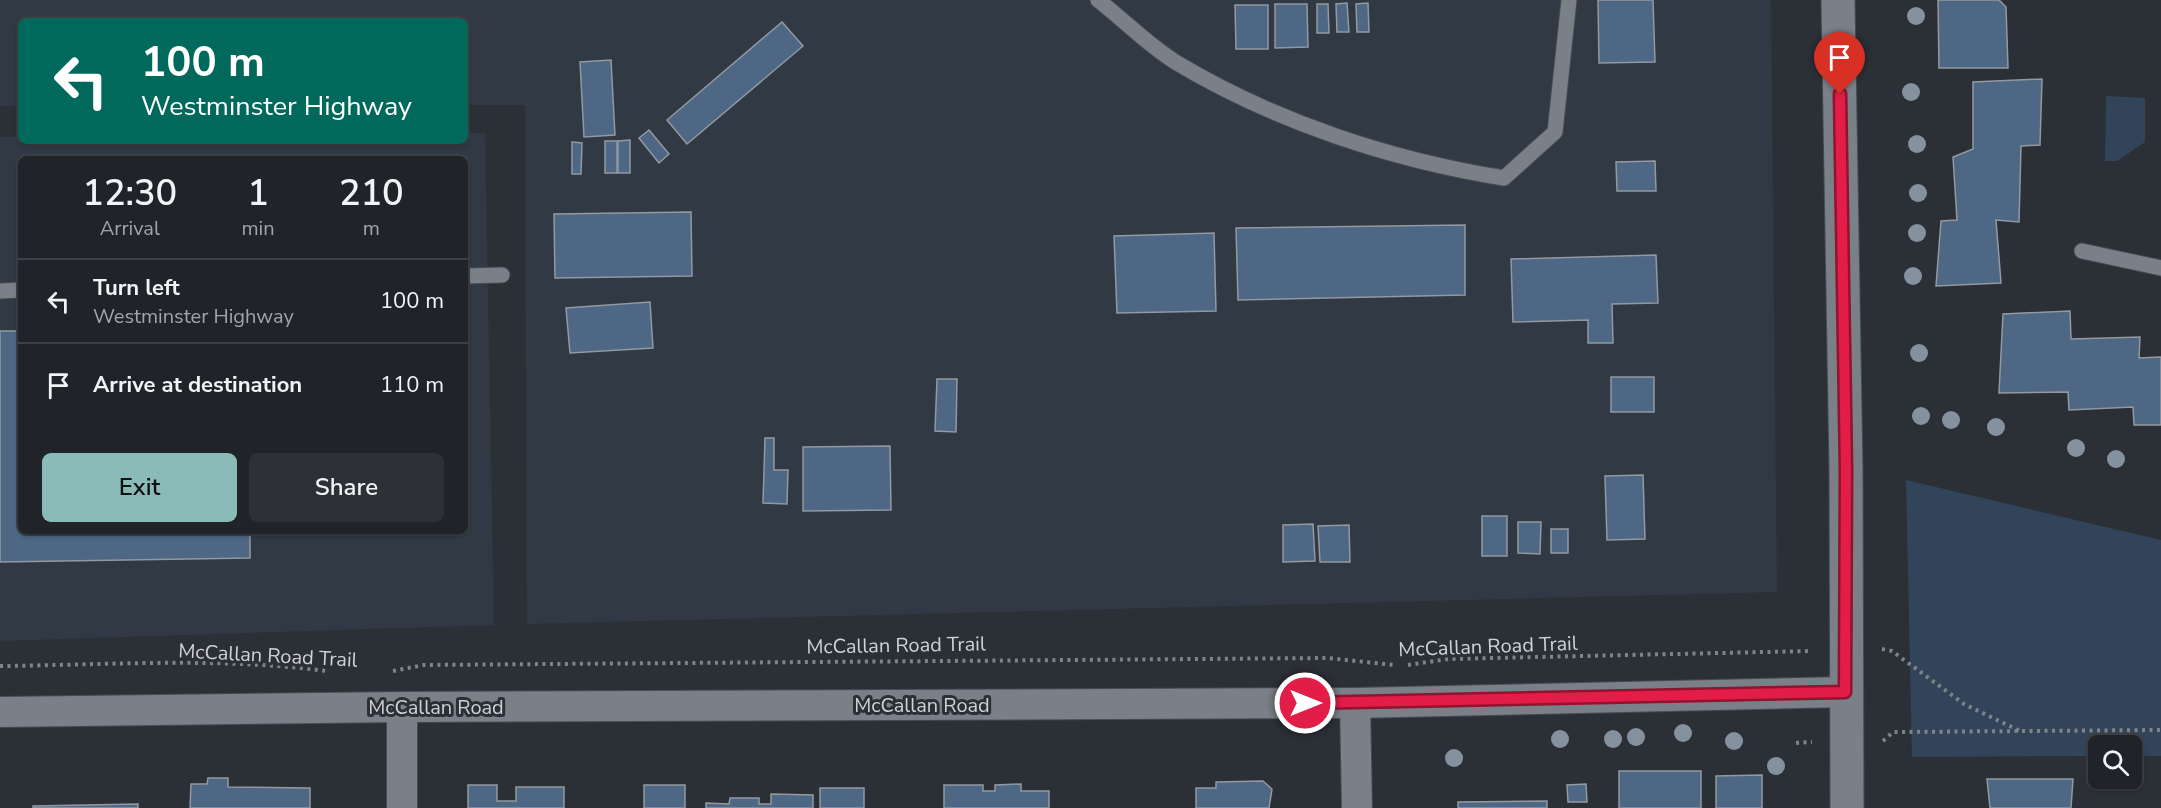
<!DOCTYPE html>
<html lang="en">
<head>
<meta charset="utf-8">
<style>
	body { margin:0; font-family:"Nunito Sans",sans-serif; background:#2d3034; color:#f1f3f6; height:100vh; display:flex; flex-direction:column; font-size:22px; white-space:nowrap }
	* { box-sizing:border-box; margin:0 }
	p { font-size:20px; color:#a2a4a8 }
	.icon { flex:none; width:33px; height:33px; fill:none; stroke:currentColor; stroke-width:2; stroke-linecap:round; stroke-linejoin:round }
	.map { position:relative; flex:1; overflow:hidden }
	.details { position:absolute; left:18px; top:156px; width:450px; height:378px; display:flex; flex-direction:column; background:#202428; border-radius:9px; box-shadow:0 2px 4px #0004,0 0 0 2px #3d4145 }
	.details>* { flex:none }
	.banner { position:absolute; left:18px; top:18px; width:450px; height:126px; border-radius:9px; box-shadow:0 2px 4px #0004,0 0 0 2px #3d4145; background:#00695c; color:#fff; overflow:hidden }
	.buttons { position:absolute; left:2088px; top:735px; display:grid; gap:12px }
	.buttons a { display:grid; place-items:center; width:54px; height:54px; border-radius:9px; background:#202428; box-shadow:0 2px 4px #0004,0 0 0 2px #3d4145; font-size:30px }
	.pin { position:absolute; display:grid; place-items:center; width:51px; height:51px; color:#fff; margin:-62px -26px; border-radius:50% 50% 50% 0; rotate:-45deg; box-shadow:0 0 6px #0007 }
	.pin .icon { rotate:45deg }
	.me { position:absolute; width:66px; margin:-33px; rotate:90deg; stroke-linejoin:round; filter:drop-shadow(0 0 4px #0008) }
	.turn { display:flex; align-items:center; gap:21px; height:126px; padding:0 24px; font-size:27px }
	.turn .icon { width:78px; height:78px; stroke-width:2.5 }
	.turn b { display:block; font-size:42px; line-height:51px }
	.eta { display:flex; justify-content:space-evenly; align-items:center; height:102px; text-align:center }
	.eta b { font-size:36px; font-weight:600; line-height:42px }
	.action { display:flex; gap:12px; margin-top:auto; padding:12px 24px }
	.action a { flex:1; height:69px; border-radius:9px; background:#8bbbb9; color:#111; font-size:24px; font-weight:600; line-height:69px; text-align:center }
	.action a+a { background:#2d3034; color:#f1f3f6 }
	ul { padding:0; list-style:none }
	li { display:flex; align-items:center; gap:18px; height:84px; padding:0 24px; border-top:2px solid #3d4145 }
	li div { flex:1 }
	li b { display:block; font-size:22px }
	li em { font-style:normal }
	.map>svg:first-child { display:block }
</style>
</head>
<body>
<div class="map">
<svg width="2161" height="808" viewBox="0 0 2161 808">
	<rect width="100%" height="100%" fill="#2b3036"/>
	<g fill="#303944" fill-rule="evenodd">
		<polygon points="0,0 1771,0 1777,592 527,624 525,105 465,105 465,21 21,21 21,106 0,106"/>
		<path d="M465 133H485L494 625 0 641V137H21V141H465ZM21 159H465V531H21Z"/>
	</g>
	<g fill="#324459">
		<polygon points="2106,96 2145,98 2145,142 2117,161 2105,161"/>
		<polygon points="1906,480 2161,540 2161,756 2132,756 2132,746 2098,746 2098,756 1912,757"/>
	</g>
	<g fill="#4d6785" stroke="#9399a0" stroke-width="1.5">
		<polygon points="1598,0 1653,0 1655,62 1599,63"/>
		<polygon points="1938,0 1999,0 2006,7 2008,68 1939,68"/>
		<polygon points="1347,3 1349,32 1337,32 1336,4"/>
		<polygon points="1368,3 1369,32 1357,32 1356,4"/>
		<polygon points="1275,4 1307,4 1308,47 1275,48"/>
		<polygon points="1317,4 1328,4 1329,33 1317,33"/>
		<polygon points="1235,5 1268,5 1268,49 1236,49"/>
		<polygon points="782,22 803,46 687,144 667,120"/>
		<polygon points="611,60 615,135 584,137 580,62"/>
		<polygon points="2042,79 2040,145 2021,146 2019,222 1996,220 2001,283 1936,286 1941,221 1957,220 1953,157 1973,149 1973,82"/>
		<polygon points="649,130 669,154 659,163 639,138"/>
		<polygon points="630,140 630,173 618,173 618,141"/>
		<rect x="605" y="141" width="12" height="32"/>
		<polygon points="572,142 582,143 581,174 572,174"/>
		<polygon points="1655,161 1656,191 1617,191 1616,162"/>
		<polygon points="691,212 692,276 555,278 554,214"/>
		<polygon points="1465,225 1465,295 1238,300 1236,228"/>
		<polygon points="1214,233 1216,311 1117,313 1114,236"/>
		<polygon points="1656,255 1658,303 1612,304 1613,343 1588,343 1588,320 1513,322 1511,259"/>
		<polygon points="650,302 653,348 570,353 566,308"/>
		<polygon points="2070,311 2071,339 2140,337 2139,358 2161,357 2161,425 2134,425 2133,407 2069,410 2068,392 1999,393 2003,314"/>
		<polygon points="0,331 21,331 21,531 250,531 250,558 0,562"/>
		<rect x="1611" y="377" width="43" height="35"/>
		<polygon points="937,379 957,379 956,432 935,431"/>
		<polygon points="765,438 774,438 774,470 788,470 787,504 763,503"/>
		<polygon points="890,446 891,510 803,511 803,447"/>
		<polygon points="1643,475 1645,539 1607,540 1605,476"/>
		<rect x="1482" y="516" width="25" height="40"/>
		<polygon points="1518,522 1541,522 1540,554 1518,553"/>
		<polygon points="1313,524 1315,561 1283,562 1283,525"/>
		<polygon points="1349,525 1350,562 1320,562 1318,526"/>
		<rect x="1551" y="529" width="17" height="24"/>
		<rect x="1619" y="771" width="82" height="37"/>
		<polygon points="1762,775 1762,808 1716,808 1716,776"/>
		<polygon points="208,778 228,778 228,787 310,788 310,808 190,808 191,784 207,784"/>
		<polygon points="1987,779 2073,779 2071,808 1990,808"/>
		<polygon points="1263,781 1272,789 1269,808 1196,808 1196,788 1216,788 1216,782"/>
		<polygon points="1021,784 1021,791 1049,791 1049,808 944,808 944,785 983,785 983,791 995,791 995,785"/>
		<polygon points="1586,784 1587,802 1568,802 1567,785"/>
		<polygon points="468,785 497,785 497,801 516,801 516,787 564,787 564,808 468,808"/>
		<rect x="644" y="785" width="41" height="23"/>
		<rect x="820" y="788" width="44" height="20"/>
		<polygon points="771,794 813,795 813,808 706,808 706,803 729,804 730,798 759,798 759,804 771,804"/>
		<polygon points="1547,801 1547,808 1458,808 1458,802"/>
		<polygon points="138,804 138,808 33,808 33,806"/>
	</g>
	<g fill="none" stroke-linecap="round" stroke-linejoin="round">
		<defs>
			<g id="lane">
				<path d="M1098 0C1124 20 1149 46 1177 63 1276 122 1391 160 1504 178L1555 132 1569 0"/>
				<polyline points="2082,251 2161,268"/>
				<polyline points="465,276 502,275"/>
				<polyline points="0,291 21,290"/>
			</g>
			<g id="street">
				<polyline points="1355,703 1357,808"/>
				<polyline points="0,712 402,707 1355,703 1845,692"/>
				<polyline points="402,808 402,707"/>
			</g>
			<polyline id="secondary" points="1838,0 1846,470 1847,808"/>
		</defs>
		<use href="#lane" stroke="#474c52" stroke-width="17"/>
		<use href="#street" stroke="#474c52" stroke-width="32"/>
		<use href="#secondary" stroke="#474c52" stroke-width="35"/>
		<g stroke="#7f8489" stroke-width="4" stroke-dasharray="3 4.5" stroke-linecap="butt">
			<polyline points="1882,649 1892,651 1964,704 2022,732"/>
			<polyline points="1408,665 1448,659 1811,651"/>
			<path d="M0 666C108 665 219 657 326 671"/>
			<polyline points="393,671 424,665 1327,658 1395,665"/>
			<polyline points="1883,741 1893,732 2161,730"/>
			<polyline points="1796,743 1812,742"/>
		</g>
		<use href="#lane" stroke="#7a8087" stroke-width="15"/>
		<use href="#street" stroke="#7a8087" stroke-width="30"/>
		<use href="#secondary" stroke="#7a8087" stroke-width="33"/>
	</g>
	<g fill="#8691a0">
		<circle cx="1916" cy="16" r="9"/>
		<circle cx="1911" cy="92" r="9"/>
		<circle cx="1917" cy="144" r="9"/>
		<circle cx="1918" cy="193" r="9"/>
		<circle cx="1917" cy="233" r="9"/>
		<circle cx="1913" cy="276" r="9"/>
		<circle cx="1919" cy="353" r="9"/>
		<circle cx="1921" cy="416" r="9"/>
		<circle cx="1951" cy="420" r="9"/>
		<circle cx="1996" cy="427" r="9"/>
		<circle cx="2076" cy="448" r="9"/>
		<circle cx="2116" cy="459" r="9"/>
		<circle cx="1683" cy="733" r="9"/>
		<circle cx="1636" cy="737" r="9"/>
		<circle cx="1560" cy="739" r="9"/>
		<circle cx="1613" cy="739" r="9"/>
		<circle cx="1734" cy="741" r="9"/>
		<circle cx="1454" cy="758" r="9"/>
		<circle cx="1776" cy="766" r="9"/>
	</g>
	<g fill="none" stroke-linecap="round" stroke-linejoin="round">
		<defs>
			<polyline id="route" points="1305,703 1845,692 1846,470 1840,94"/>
		</defs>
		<use href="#route" stroke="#92132f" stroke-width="15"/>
		<use href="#route" stroke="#e11d48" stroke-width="10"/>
	</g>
	<g text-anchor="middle" stroke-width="6" stroke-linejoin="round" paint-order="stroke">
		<g font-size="20" fill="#ced2d6" stroke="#2b3036">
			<text transform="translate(896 645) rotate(-1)" y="7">McCallan Road Trail</text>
			<text transform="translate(1488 646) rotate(-2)" y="7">McCallan Road Trail</text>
			<text transform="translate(268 655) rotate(3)" y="7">McCallan Road Trail</text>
			<text x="922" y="712">McCallan Road</text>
			<text x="436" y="714">McCallan Road</text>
		</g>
	</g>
</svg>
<div class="buttons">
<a><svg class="icon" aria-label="search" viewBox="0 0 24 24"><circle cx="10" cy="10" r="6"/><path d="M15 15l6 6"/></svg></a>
</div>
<div class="pin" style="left:1840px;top:94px;background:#d93025"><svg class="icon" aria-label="arrive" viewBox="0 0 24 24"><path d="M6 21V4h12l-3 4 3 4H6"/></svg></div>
<svg class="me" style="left:1305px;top:703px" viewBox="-20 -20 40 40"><circle r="17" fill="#e11d48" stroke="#fff" stroke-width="3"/><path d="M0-11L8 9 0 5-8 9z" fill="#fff"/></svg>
<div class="banner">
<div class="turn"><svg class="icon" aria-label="left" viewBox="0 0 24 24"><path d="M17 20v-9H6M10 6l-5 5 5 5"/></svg><div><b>100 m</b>Westminster Highway</div></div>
</div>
<section class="details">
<div class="eta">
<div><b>12:30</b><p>Arrival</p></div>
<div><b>1</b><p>min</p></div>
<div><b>210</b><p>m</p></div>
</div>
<ul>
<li><svg class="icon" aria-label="left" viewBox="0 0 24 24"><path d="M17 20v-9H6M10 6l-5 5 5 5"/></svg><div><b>Turn left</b><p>Westminster Highway</p></div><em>100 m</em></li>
<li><svg class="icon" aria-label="arrive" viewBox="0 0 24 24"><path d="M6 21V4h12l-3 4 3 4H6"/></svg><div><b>Arrive at destination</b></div><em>110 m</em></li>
</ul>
<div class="action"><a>Exit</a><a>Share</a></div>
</section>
</div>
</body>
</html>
